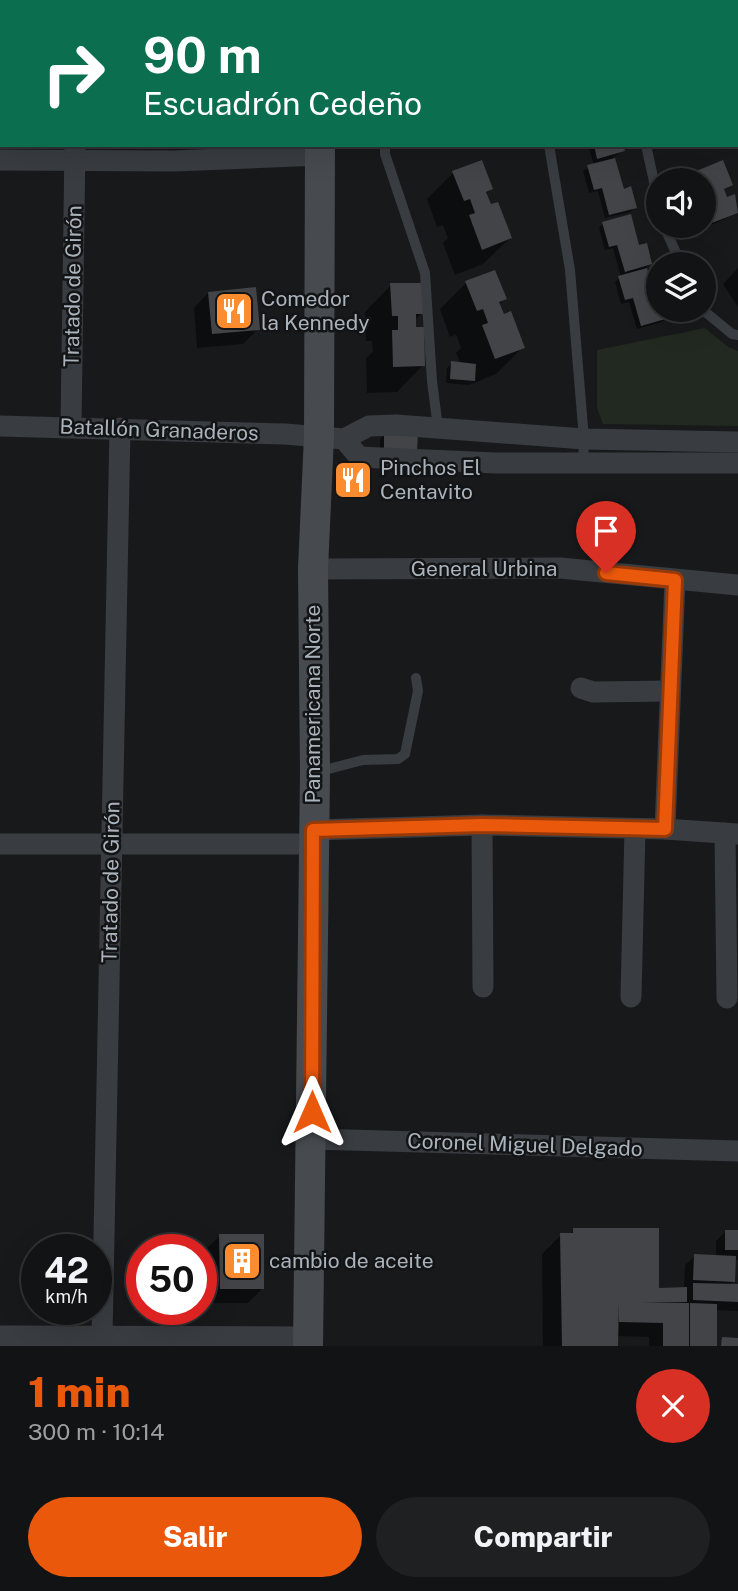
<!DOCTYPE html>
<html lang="es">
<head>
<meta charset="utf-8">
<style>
	body { margin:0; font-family:"Public Sans",sans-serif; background:#1f2022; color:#f1f3f6; height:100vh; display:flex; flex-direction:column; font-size:26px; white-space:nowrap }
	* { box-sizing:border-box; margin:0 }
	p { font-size:23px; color:#9c9ea0 }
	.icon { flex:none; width:38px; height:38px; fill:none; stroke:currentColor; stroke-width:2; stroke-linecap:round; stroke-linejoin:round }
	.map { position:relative; height:1346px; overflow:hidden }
	.details { display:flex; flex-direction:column; background:#121314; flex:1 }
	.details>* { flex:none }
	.top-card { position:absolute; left:0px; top:0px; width:738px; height:147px; box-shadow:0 7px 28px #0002,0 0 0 2px #313234; background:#0b6e4f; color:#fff; overflow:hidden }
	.controls { position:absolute; left:646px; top:168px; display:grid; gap:14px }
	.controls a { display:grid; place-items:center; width:70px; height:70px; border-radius:50%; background:#121314; box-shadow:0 7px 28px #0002,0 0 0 2px #313234; font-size:35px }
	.speed { position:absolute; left:21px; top:1234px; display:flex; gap:14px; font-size:35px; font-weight:700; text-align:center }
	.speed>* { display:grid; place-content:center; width:91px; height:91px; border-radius:50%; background:#121314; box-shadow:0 7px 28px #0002,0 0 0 2px #313234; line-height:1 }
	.speed small { font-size:18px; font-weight:400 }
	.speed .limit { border:10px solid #d22; background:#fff; color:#111 }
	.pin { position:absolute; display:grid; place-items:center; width:60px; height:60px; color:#fff; margin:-72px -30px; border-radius:50% 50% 50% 0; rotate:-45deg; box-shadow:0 0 7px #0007 }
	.pin .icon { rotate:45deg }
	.me { position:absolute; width:77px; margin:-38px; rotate:0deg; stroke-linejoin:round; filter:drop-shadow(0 0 5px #0008) }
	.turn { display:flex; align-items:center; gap:24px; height:147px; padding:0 28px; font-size:32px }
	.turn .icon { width:91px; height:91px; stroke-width:2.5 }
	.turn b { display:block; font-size:49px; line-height:60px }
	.round { display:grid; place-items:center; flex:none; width:74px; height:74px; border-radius:37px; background:#1f2022 }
	.overview { display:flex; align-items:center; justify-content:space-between; height:119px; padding:0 28px }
	h1 { font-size:42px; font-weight:800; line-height:52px; color:#ea580c }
	.button { display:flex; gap:14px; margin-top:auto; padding:14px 28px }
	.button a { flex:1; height:80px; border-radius:42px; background:#ea580c; color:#fff; font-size:28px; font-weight:800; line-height:80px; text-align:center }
	.button a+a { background:#1f2022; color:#f1f3f6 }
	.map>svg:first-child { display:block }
</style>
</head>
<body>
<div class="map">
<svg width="738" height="1346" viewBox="0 0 738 1346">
	<rect width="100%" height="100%" fill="#18191b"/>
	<polygon fill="#212920" points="705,328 728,347 738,351 738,426 603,424 597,408 597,350"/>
	<g fill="#0007">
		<polygon points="405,0 483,0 483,2 404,2"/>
		<polygon points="562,0 593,0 594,2 562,2"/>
		<polygon points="588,145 621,145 623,151 613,157 622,191 635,207 630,212 605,218 598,191 589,193 583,171 594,165"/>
		<polygon points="453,173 491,189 485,195 510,238 483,264 455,275 443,243 448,238 443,225 437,227 427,199"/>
		<polygon points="690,175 731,184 723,190 726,199 734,196 738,213 704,228 704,180 686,180"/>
		<polygon points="603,224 638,247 650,264 645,269 654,301 658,300 658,310 664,310 667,318 662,322 637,329 629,302 621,304 615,282 621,277 613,248 605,250 599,228"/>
		<polygon points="738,268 738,307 723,284"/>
		<polygon points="466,283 505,299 498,305 523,347 496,374 469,385 446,383 447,368 452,363 461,364 456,353 461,348 456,334 450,337 440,309"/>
		<polygon points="391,285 422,313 414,321 423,365 397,392 367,393 366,358 373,352 372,341 366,341 365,312"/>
		<polygon points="208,293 258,329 243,344 197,348 194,308"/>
		<polygon points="385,435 416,436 380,454 380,439"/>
		<polygon points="340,473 365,488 361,493 335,492 336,477"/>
		<polygon points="574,1230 658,1290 684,1289 685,1265 695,1256 716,1257 716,1241 726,1231 738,1232 738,1260 734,1259 733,1281 729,1286 738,1286 738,1311 715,1310 715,1346 649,1346 649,1337 616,1336 616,1346 543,1346 542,1254 561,1235 569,1235"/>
		<polygon points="220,1236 263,1288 248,1303 206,1303 205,1250"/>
	</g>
	<g fill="#424448">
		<polygon points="594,145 623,145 625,151 597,159"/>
		<polygon points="615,158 624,189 631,186 637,208 609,215 602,188 594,190 587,165"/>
		<polygon points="482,160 493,189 486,192 491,204 498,202 512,238 482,250 469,215 475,213 470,199 464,201 452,171"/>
		<polygon points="723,160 733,185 724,189 727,197 735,194 738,213 709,224 704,211 704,180 691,180 689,174"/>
		<polygon points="631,214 639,245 647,243 652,264 625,272 617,245 609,247 602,222"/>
		<polygon points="647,268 655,299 658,298 658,310 666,310 669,318 641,326 633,298 625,300 618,276"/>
		<polygon points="495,270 507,299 499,302 504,314 511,311 525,348 495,359 482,325 488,323 483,309 477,311 465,281"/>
		<polygon points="390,283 423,283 424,314 416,314 416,327 424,327 425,366 393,367 392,330 398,330 398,316 392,316"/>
		<polygon points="256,287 260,330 212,334 208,292"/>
		<polygon points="451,361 476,364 475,381 450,379"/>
		<polygon points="384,433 418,434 417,451 384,450"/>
		<polygon points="339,471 367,472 367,489 339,488"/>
		<polygon points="573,1228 659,1228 659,1288 687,1287 687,1302 642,1303 689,1303 689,1346 663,1346 663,1323 619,1322 619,1302 618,1346 562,1346 560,1233 573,1233"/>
		<rect x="725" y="1230" width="13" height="20"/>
		<polygon points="219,1234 264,1234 264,1289 220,1289"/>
		<polygon points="694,1254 736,1256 735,1282 693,1280"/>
		<polygon points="693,1283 738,1284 738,1302 693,1300"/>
		<polygon points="690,1303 717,1304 717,1346 690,1346"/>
		<polygon points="722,1337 738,1338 738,1346 721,1346"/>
	</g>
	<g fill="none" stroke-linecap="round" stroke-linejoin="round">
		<g stroke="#393c40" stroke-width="10">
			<polyline points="529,0 530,2"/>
			<polyline points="624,0 624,2"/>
			<polyline points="381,2 381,0"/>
			<polyline points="385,145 385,154 425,273 432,381 438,428"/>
			<polyline points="549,145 570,270 584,439 583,464"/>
			<polyline points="646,145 658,200"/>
			<polyline points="664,226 681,264"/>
			<polyline points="703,310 732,334 738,335"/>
			<polyline points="317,772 363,760 398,759 405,754 418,691 416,678"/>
		</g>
		<g stroke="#393c40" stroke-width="21">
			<polyline points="77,2 77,0"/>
			<polyline points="0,160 174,161 320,155"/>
			<polyline points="0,426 285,434 344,439 369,426 396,425 584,439 738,442"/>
			<polyline points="71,427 75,145"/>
			<polyline points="344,439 359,457 496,463 738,463"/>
			<polyline points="313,569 560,568 738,585"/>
			<polyline points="581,688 593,692 670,691"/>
			<polyline points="482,825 483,987"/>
			<polyline points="665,829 675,580"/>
			<polyline points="313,830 482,825 665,829 738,834"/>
			<polyline points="725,833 727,998"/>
			<polyline points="0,844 313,844"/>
			<polyline points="631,997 635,829"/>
			<polyline points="312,1139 738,1151"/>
			<polyline points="0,1336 308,1337"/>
			<polyline points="102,1337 120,428"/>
		</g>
		<g stroke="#474b50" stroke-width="30">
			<polyline points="323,2 323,0"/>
			<polyline points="308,1346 315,772 313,569 319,436 320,145"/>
		</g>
	</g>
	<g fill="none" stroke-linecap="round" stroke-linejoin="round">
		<defs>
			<polyline id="route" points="312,1112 313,830 482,825 665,829 675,580 606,573"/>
		</defs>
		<use href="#route" stroke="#983908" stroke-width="18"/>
		<use href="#route" stroke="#ea580c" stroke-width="12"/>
	</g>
	<defs>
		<symbol id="restaurant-square" viewBox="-11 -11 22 22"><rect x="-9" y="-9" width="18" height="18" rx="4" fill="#fd8c2f" stroke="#131416"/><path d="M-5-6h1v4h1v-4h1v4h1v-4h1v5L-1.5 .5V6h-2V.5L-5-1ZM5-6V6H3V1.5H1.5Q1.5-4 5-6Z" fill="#fff"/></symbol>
		<symbol id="building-square" viewBox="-11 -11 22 22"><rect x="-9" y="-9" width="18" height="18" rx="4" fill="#fd8c2f" stroke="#131416"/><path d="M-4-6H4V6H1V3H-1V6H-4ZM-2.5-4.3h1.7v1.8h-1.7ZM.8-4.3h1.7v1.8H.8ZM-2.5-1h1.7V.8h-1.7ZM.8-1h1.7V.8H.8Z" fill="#fff"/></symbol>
	</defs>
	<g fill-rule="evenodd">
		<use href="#restaurant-square" x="212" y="289" width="44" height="44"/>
		<use href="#restaurant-square" x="331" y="458" width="44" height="44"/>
		<use href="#building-square" x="220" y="1239" width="44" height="44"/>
	</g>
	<g text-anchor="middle" stroke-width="5" stroke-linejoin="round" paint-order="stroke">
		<g font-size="21" fill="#aab3bb" stroke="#131416">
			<text transform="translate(73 286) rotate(-89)" y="7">Tratado de Girón</text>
			<text transform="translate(159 430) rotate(2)" y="7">Batallón Granaderos</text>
			<text x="484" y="576">General Urbina</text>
			<text transform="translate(313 704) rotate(-90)" y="7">Panamericana Norte</text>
			<text transform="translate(111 882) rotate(-89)" y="7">Tratado de Girón</text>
			<text transform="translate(525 1145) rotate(2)" y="7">Coronel Miguel Delgado</text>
		</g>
		<g font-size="21" fill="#aab3bb" stroke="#131416" text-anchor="start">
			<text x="261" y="306">Comedor<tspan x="261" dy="24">la Kennedy</tspan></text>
			<text x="380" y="475">Pinchos El<tspan x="380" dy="24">Centavito</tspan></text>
			<text x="269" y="1268">cambio de aceite</text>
		</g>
	</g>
</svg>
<div class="controls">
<a><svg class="icon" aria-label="sound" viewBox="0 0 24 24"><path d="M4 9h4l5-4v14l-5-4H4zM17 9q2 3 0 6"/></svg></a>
<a><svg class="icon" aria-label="layers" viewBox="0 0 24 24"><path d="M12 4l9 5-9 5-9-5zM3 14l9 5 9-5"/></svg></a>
</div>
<div class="speed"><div>42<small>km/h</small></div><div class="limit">50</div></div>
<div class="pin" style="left:606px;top:573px;background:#d93025"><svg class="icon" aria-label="arrive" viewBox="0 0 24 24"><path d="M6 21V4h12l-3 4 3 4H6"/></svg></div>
<svg class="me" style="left:312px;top:1112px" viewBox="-20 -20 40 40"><path d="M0-17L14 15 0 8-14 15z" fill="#ea580c" stroke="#fff" stroke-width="4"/></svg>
<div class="top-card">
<div class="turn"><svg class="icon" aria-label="right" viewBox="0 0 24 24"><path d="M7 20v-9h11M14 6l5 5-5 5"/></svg><div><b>90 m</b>Escuadrón Cedeño</div></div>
</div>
</div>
<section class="details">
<div class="overview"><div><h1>1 min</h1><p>300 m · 10:14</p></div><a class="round" style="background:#d93025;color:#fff"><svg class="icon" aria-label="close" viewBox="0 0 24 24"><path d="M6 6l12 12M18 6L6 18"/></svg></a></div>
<div class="button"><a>Salir</a><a>Compartir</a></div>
</section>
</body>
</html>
